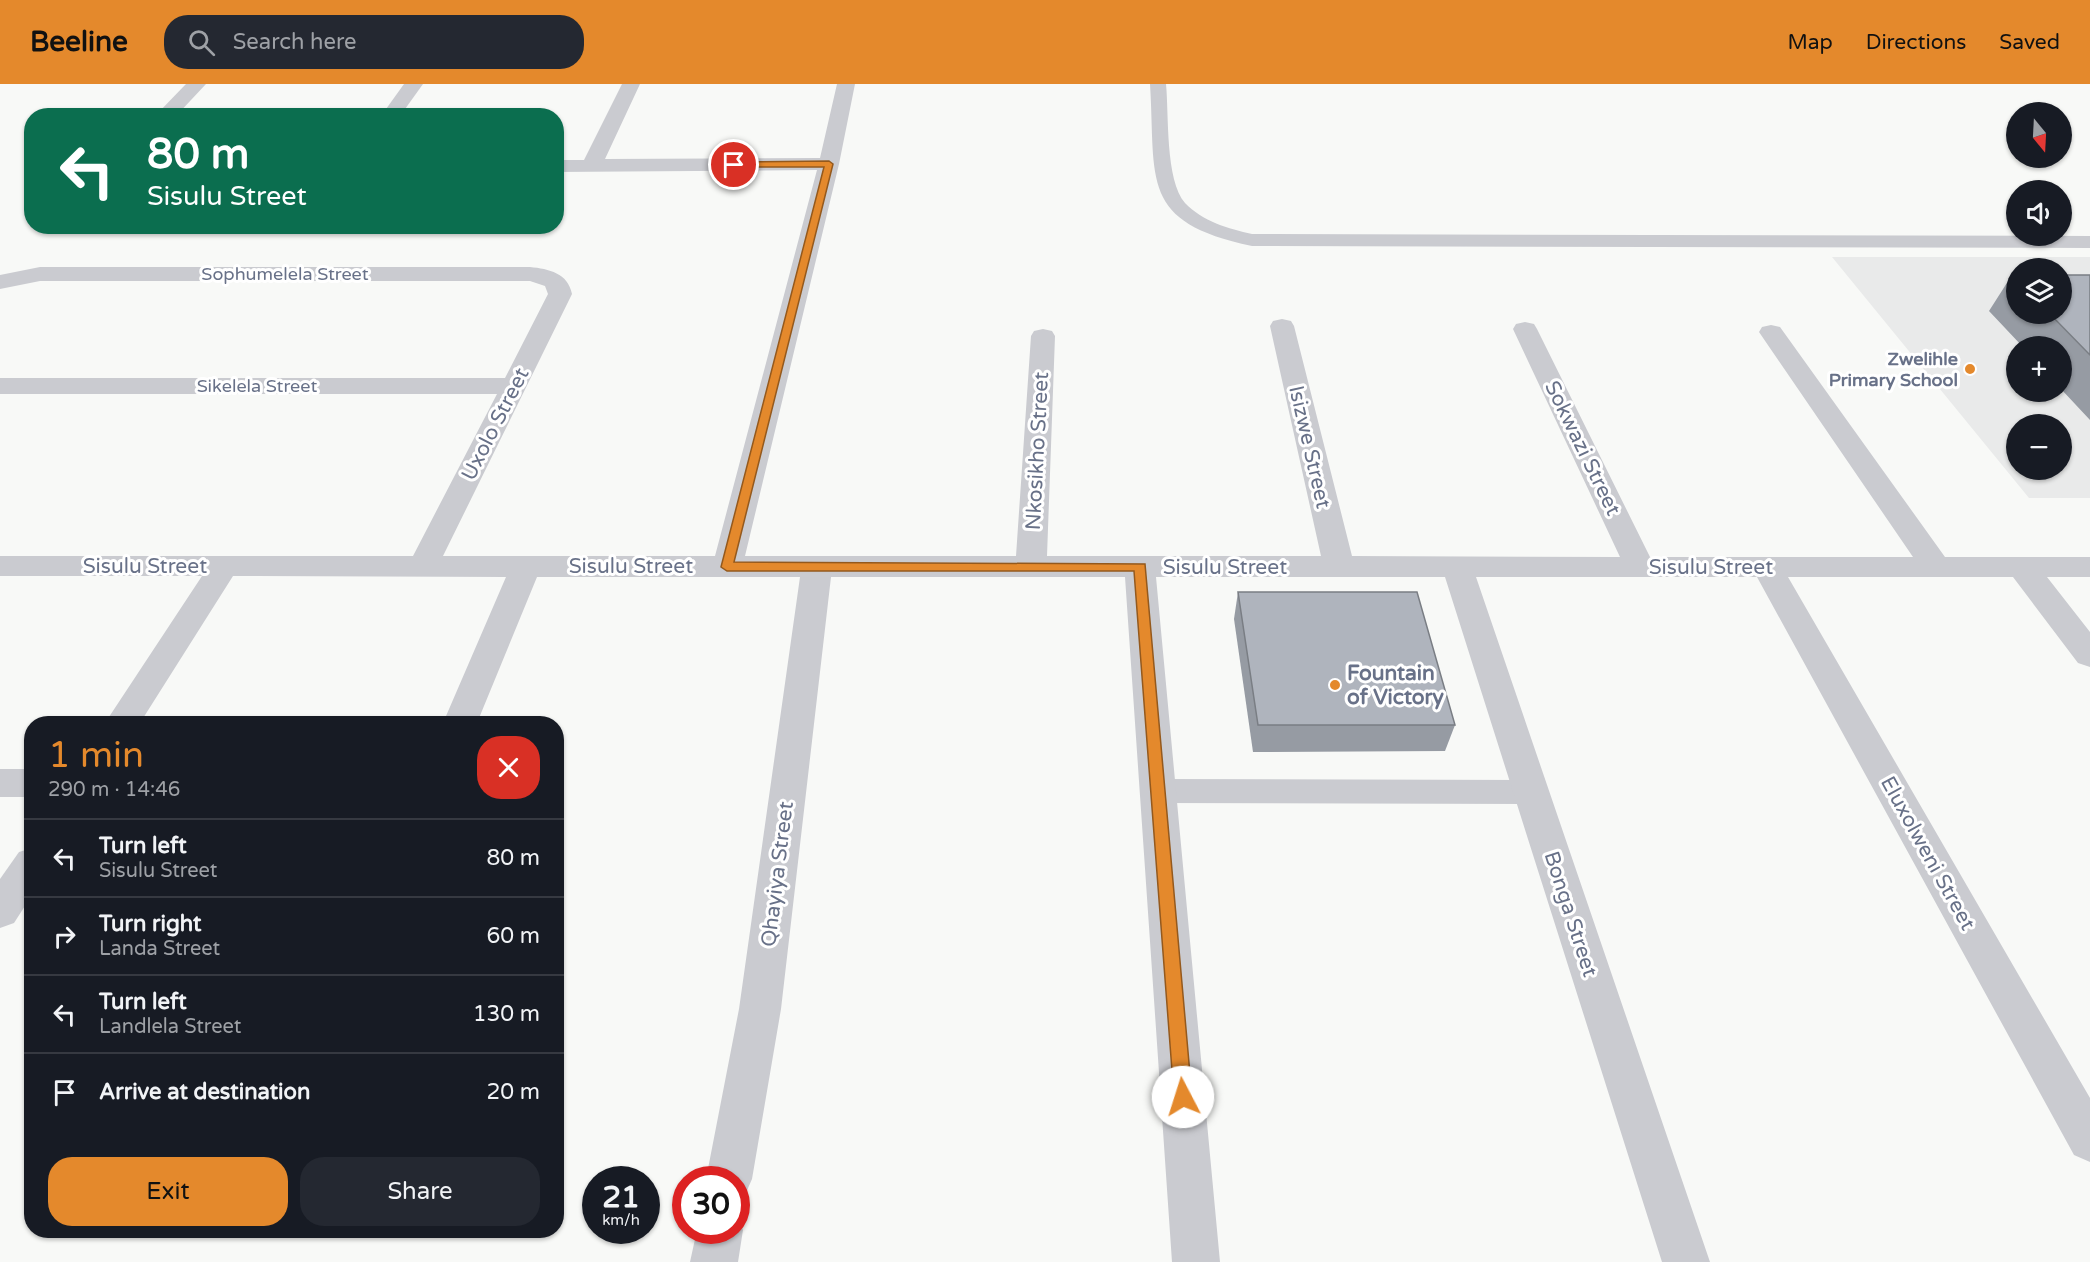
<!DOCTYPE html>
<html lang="en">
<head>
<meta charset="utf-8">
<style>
	body { margin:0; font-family:"Varela Round",sans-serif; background:#242831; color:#f1f3f6; height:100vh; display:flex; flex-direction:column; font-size:22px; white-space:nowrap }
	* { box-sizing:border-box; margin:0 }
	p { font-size:20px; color:#9ea1a6 }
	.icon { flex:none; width:33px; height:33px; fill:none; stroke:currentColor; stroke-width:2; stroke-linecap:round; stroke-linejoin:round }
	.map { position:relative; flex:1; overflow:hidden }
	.panel { position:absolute; left:24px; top:632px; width:540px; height:522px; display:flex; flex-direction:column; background:#171b24; border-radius:24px; box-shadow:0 2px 4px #0004 }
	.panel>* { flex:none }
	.hud { position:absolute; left:24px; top:24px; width:540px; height:126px; border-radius:24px; box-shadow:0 2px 4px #0004; background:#0b6e4f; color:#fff; overflow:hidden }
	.needle { width:39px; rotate:162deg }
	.buttons { position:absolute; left:2006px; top:18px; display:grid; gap:12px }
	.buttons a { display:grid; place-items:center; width:66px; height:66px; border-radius:50%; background:#171b24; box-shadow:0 2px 4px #0004; font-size:30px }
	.speed { position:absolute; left:582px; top:1082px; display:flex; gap:12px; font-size:30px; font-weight:700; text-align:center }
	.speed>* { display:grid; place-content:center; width:78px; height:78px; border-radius:50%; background:#171b24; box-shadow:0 2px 4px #0004; line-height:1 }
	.speed small { font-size:15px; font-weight:400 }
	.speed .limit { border:9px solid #d22; background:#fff; color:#111 }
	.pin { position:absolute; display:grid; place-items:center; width:51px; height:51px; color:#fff; margin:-26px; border:3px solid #fff; border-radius:50%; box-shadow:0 2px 6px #0007 }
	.me { position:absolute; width:66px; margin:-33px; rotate:355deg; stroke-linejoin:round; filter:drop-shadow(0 0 4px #0008) }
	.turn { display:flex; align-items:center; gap:21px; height:126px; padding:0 24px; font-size:27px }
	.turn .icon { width:78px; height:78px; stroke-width:2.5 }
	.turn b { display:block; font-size:42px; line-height:51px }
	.round { display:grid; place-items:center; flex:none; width:63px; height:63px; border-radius:24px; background:#242831 }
	.summary { display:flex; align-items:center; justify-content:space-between; height:102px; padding:0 24px }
	h1 { font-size:36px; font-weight:600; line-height:45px; color:#e4892c }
	.button { display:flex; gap:12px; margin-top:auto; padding:12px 24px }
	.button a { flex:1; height:69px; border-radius:24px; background:#e4892c; color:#111; font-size:24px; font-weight:600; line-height:69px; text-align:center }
	.button a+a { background:#242831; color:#f1f3f6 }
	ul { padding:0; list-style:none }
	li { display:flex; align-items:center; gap:18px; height:78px; padding:0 24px; border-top:2px solid #363941 }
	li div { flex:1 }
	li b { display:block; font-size:22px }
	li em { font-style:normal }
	header { display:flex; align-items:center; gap:36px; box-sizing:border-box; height:84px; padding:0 30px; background:#e4892c; color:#111 }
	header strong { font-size:28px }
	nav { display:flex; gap:33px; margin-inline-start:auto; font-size:21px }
	.search { width:420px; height:54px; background:#242831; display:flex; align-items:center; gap:15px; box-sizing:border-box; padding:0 21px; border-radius:24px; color:#9ea1a6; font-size:22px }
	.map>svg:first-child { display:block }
</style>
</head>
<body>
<header>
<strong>Beeline</strong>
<div class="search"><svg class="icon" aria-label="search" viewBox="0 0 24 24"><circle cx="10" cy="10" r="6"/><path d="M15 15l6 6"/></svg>Search here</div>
<nav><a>Map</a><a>Directions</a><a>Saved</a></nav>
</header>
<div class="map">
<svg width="2090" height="1178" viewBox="0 0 2090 1178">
	<rect width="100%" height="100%" fill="#f8f9f7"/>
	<path fill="#e9eaea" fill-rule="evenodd" d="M1832 173H2090V414H2029ZM2016 184H2061V230H2016ZM2016 262H2061V308H2016ZM2016 340H2061V386H2016Z"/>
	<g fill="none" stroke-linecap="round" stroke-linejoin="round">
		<g fill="#cacbd0" fill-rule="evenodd">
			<path d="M1150 0H1166C1169 30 1165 96 1185 119 1202 137 1229 145 1252 150L2090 152V164L1252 162C1139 138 1156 97 1150 0Z"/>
			<polygon points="1158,695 1531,696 1542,699 1546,708 1542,717 1531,720 1158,719 1147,716 1143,707 1147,698"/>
		</g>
		<g fill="#cacbd0" fill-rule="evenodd">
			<polygon points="186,0 206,0 176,32 155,32"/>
			<polygon points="404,0 423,0 400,32 381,32"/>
			<path d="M622 0H640L605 75 820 74 837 0H855L839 80 745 472H1016L1031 252 1034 247 1043 245 1052 247 1055 252 1047 472H1321L1270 242 1273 237 1282 235 1291 237 1294 242 1352 472 1620 473 1513 245 1516 240 1525 238 1534 240 1537 245 1650 473H1913L1759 248 1762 243 1771 241 1780 243 1945 473H2090V493H2047L2090 548V583L2078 579 2013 493H1788L2090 1014V1078L2074 1071 1757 493H1476L1710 1178H1662L1445 493H1156L1220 1178H1172L1125 493H831L781 925 752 1095 745 1111 736 1114V1095H706L739 925 800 493H537L477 639H443L506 493 233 492 140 639H105L202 492H0V472H413L497 310H0V294H505L548 210 545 202 530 197H40L0 205V191L40 183H530C549 185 568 189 572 210L443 472H715L817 86 556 88V76H584Z"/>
			<rect x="0" y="685" width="32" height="28"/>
			<polygon points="32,764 32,811 14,839 0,844 0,795 19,768"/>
			<polygon points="736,1130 743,1146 738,1178 690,1178 697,1146 736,1146"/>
		</g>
	</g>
	<g fill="#969ba3">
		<polygon points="2012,191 2016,191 2016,230 2061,230 2090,191 2090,336 2061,305 2061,262 2022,262 1989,227"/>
		<polygon points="1238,508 1455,641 1445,667 1253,668 1234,535"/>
	</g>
	<g fill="#afb4bd" stroke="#7a7e84" stroke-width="1.5">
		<polygon points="2061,191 2090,191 2090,271 2050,230 2061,230"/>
		<polygon points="1238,508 1417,508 1455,641 1258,641"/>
	</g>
	<polygon fill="#e4892c" stroke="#94591d" stroke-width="1.5" points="829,77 833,80 734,478 1145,480 1192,1013 1189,1019 1183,1022 1176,1019 1174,1013 1134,487 727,487 721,483 824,83 734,83 730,81 734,78"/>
	<g fill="#e4892c" stroke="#fff" stroke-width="2">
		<circle cx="1970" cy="285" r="6"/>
		<circle cx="1335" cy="601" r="6"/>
	</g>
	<g text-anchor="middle" stroke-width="6" stroke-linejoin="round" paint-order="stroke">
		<g font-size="18" fill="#687188" stroke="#fff">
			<text x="285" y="196">Sophumelela Street</text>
			<text x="257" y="308">Sikelela Street</text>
		</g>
		<g font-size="18" font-weight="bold" fill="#687188" stroke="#fff" text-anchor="end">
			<text x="1958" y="281">Zwelihle<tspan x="1958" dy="21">Primary School</tspan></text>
		</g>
		<g font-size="21" fill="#687188" stroke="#fff">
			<text transform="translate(495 340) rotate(-63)" y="7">Uxolo Street</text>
			<text transform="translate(1310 363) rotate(77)" y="7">Isizwe Street</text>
			<text transform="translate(1583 364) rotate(64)" y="7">Sokwazi Street</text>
			<text transform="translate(1037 367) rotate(-87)" y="7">Nkosikho Street</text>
			<text x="145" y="489">Sisulu Street</text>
			<text x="631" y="489">Sisulu Street</text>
			<text x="1225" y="490">Sisulu Street</text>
			<text x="1711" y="490">Sisulu Street</text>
			<text transform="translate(1928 769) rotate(61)" y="7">Eluxolweni Street</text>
			<text transform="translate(777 790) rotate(-83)" y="7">Qhayiya Street</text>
			<text transform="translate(1571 830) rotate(72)" y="7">Bonga Street</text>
		</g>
		<g font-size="21" font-weight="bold" fill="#687188" stroke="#fff" text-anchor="start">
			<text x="1347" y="596">Fountain<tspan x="1347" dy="24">of Victory</tspan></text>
		</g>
	</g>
</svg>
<div class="buttons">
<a><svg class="needle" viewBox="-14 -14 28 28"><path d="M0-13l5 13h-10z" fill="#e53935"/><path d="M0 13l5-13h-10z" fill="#9ea1a6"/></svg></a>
<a><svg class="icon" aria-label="sound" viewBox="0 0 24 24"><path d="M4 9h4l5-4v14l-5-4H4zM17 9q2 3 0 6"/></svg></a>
<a><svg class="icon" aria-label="layers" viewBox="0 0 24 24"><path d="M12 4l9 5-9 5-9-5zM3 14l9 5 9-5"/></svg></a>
<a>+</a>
<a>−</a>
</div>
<div class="speed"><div>21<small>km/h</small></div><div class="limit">30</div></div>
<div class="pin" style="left:734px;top:81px;background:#d93025"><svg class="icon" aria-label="arrive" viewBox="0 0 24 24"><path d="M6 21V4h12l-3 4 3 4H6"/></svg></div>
<svg class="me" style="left:1183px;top:1013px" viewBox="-20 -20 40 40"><circle r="19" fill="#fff"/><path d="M0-13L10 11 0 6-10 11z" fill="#e4892c"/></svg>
<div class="hud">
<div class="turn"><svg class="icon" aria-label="left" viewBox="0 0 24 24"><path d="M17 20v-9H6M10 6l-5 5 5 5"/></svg><div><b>80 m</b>Sisulu Street</div></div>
</div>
<section class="panel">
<div class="summary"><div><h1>1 min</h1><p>290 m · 14:46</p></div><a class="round" style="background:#d93025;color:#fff"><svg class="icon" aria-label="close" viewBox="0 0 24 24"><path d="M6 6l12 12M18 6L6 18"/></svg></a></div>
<ul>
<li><svg class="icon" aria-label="left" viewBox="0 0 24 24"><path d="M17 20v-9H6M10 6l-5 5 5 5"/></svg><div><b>Turn left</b><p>Sisulu Street</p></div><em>80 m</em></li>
<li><svg class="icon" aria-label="right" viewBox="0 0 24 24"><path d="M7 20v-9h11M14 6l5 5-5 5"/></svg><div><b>Turn right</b><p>Landa Street</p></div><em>60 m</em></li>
<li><svg class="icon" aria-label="left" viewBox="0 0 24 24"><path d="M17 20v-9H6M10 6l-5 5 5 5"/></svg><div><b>Turn left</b><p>Landlela Street</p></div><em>130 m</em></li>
<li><svg class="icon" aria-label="arrive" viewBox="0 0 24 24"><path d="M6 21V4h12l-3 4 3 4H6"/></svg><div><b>Arrive at destination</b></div><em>20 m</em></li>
</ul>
<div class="button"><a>Exit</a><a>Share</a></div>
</section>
</div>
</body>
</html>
